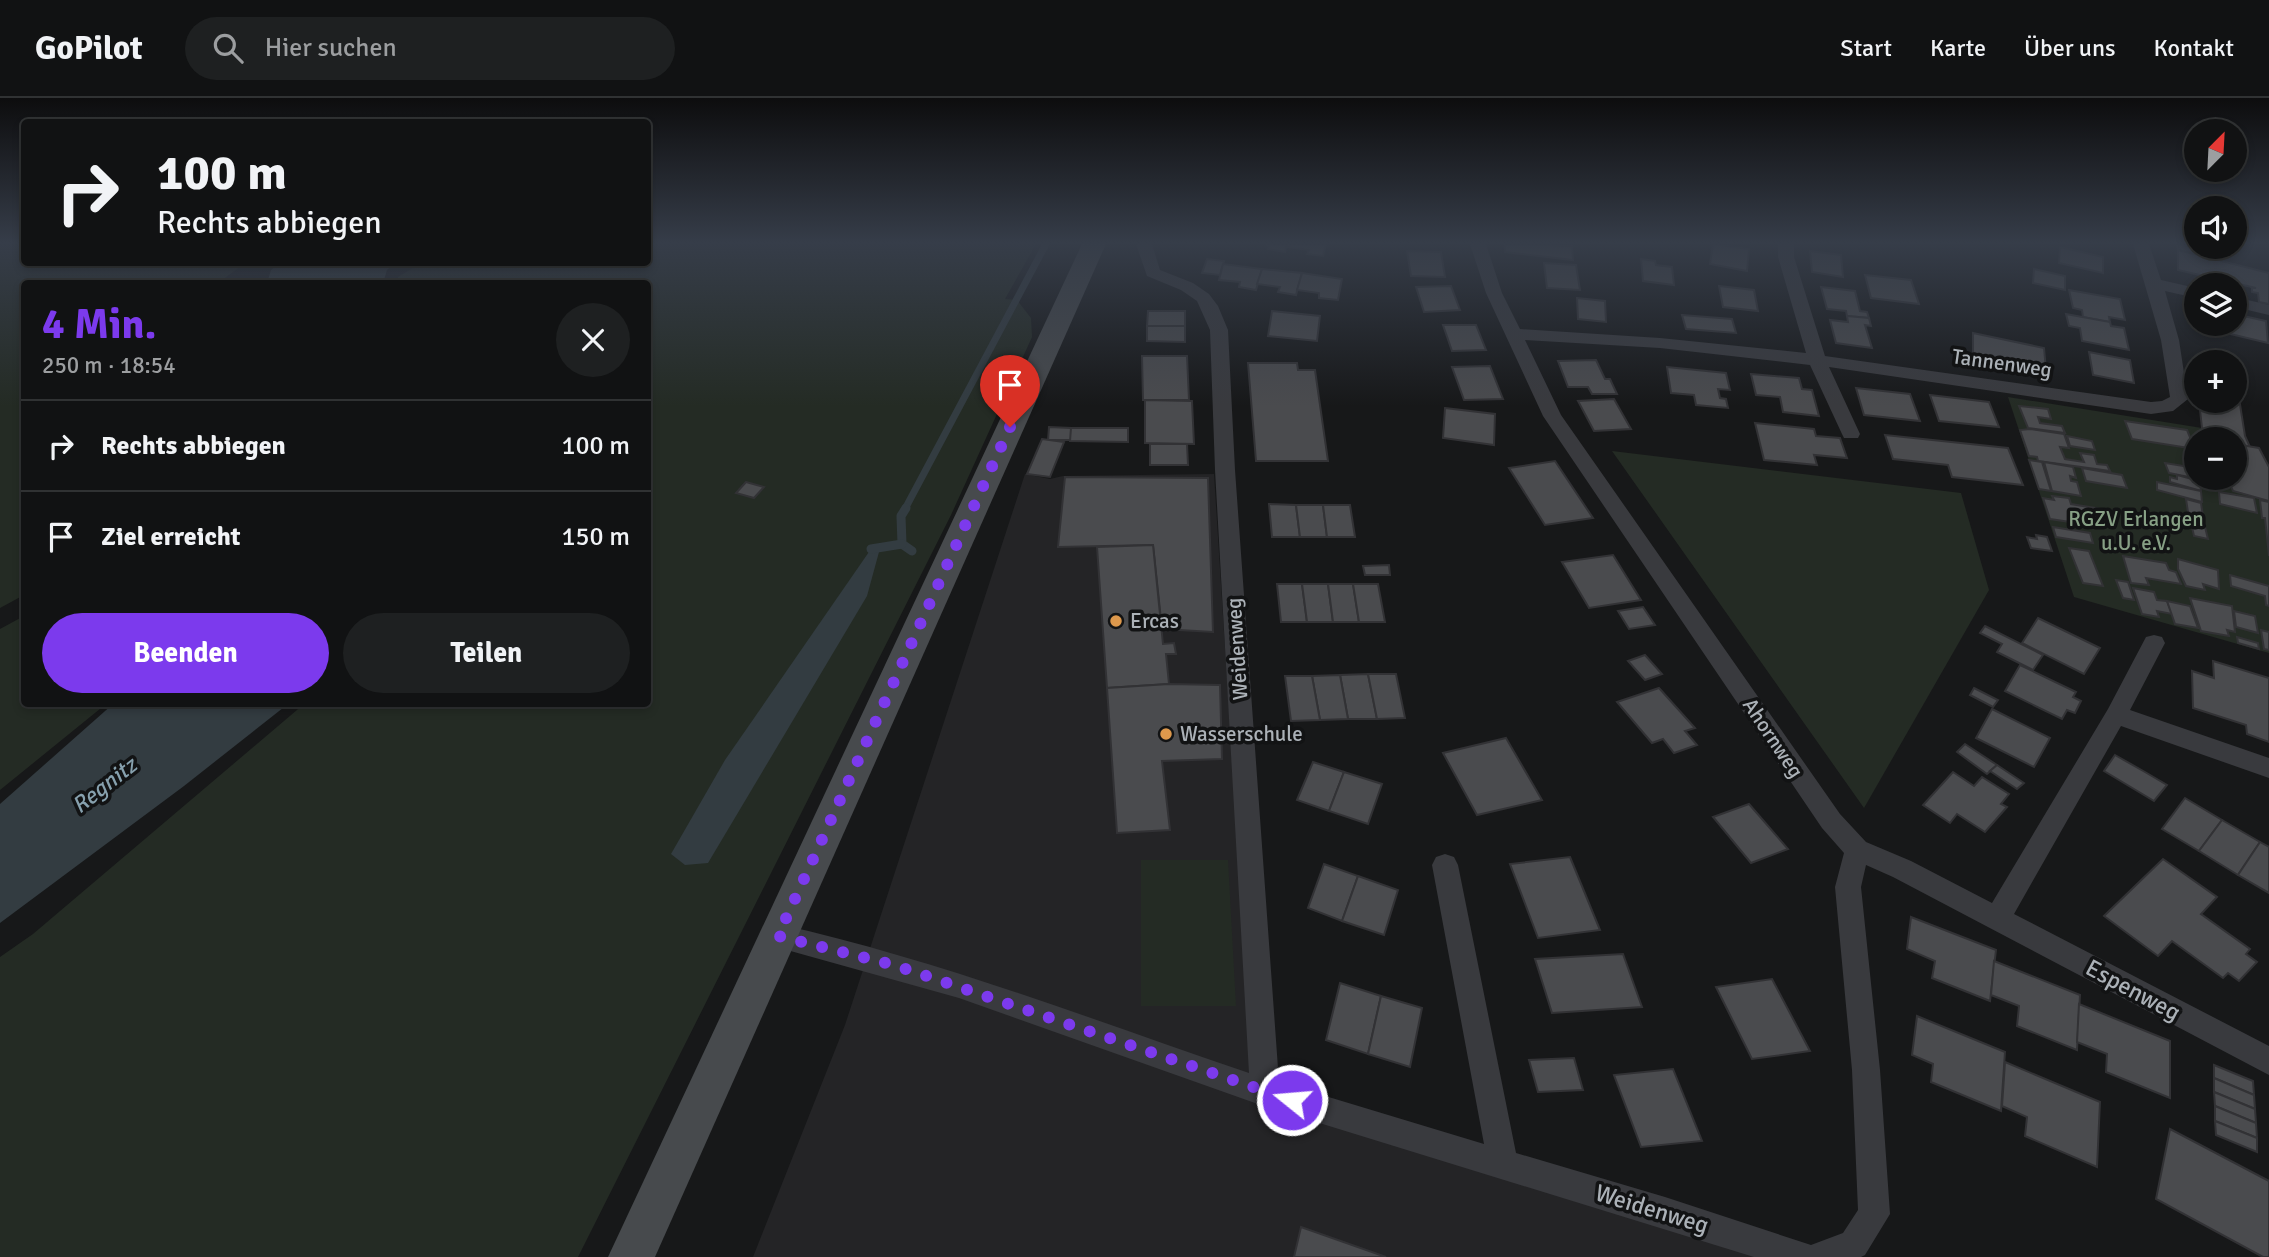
<!DOCTYPE html>
<html lang="de">
<head>
<meta charset="utf-8">
<style>
	body { margin:0; font-family:Signika,sans-serif; background:#1e2021; color:#f1f3f6; height:100vh; display:flex; flex-direction:column; font-size:26px; white-space:nowrap }
	* { box-sizing:border-box; margin:0 }
	p { font-size:23px; color:#9c9ea0 }
	.icon { flex:none; width:38px; height:38px; fill:none; stroke:currentColor; stroke-width:2; stroke-linecap:round; stroke-linejoin:round }
	.map { position:relative; flex:1; overflow:hidden }
	.panel { position:absolute; left:21px; top:182px; width:630px; height:427px; display:flex; flex-direction:column; background:#111213; border-radius:7px; box-shadow:0 4px 10px #0003,0 0 0 2px #303233 }
	.panel>* { flex:none }
	.hud { position:absolute; left:21px; top:21px; width:630px; height:147px; border-radius:7px; box-shadow:0 4px 10px #0003,0 0 0 2px #303233; background:#111213; color:#f1f3f6; overflow:hidden }
	.needle { width:46px; rotate:24deg }
	.fabs { position:absolute; left:2184px; top:21px; display:grid; gap:14px }
	.fabs a { display:grid; place-items:center; width:63px; height:63px; border-radius:50%; background:#111213; box-shadow:0 4px 10px #0003,0 0 0 2px #303233; font-size:35px }
	.pin { position:absolute; display:grid; place-items:center; width:60px; height:60px; color:#fff; margin:-72px -30px; border-radius:50% 50% 50% 0; rotate:-45deg; box-shadow:0 0 7px #0007 }
	.pin .icon { rotate:45deg }
	.me { position:absolute; width:77px; margin:-38px; rotate:287deg; stroke-linejoin:round; filter:drop-shadow(0 0 5px #0008) }
	.turn { display:flex; align-items:center; gap:24px; height:147px; padding:0 21px; font-size:32px }
	.turn .icon { width:91px; height:91px; stroke-width:2.5 }
	.turn b { display:block; font-size:49px; line-height:60px }
	.round { display:grid; place-items:center; flex:none; width:74px; height:74px; border-radius:37px; background:#1e2021 }
	.overview { display:flex; align-items:center; justify-content:space-between; height:119px; padding:0 21px }
	h1 { font-size:42px; font-weight:700; line-height:52px; color:#7c3aed }
	.cta { display:flex; gap:14px; margin-top:auto; padding:14px 21px }
	.cta a { flex:1; height:80px; border-radius:42px; background:#7c3aed; color:#fff; font-size:28px; font-weight:700; line-height:80px; text-align:center }
	.cta a+a { background:#1e2021; color:#f1f3f6 }
	ul { padding:0; list-style:none }
	li { display:flex; align-items:center; gap:21px; height:91px; padding:0 21px; border-top:2px solid #303233 }
	li div { flex:1 }
	li b { display:block; font-size:26px }
	li em { font-style:normal }
	header { display:flex; align-items:center; gap:42px; box-sizing:border-box; height:98px; padding:0 35px; background:#111213; border-bottom:2px solid #303233 }
	header strong { font-size:33px }
	nav { display:flex; gap:38px; margin-inline-start:auto; font-size:24px }
	.search { width:490px; height:63px; background:#1e2021; display:flex; align-items:center; gap:18px; box-sizing:border-box; padding:0 24px; border-radius:38px; color:#9c9ea0; font-size:26px }
	.map>svg:first-child { display:block }
</style>
</head>
<body>
<header>
<strong>GoPilot</strong>
<div class="search"><svg class="icon" aria-label="search" viewBox="0 0 24 24"><circle cx="10" cy="10" r="6"/><path d="M15 15l6 6"/></svg>Hier suchen</div>
<nav><a>Start</a><a>Karte</a><a>Über uns</a><a>Kontakt</a></nav>
</header>
<div class="map">
<svg width="2269" height="1159" viewBox="0 0 2269 1159">
	<rect width="100%" height="100%" fill="#171819"/>
	<polygon fill="#242426" points="1025,376 1050,381 1063,378 1214,376 1252,977 1833,1159 753,1159 845,927"/>
	<g fill="#242b24">
		<polygon points="0,146 24,146 24,164 245,165 218,185 24,186 24,497 0,510"/>
		<polygon points="648,146 1036,146 1005,201 1017,202 1031,220 1032,239 951,417 578,1159 0,1159 0,859 33,836 304,606 648,606 648,186 397,185 398,179 421,165 648,164"/>
		<polygon points="2008,299 2202,330 2208,341 2196,341 2196,380 2227,380 2233,393 2269,403 2269,555 2074,499"/>
		<polygon points="1612,353 1961,395 1989,492 1864,710"/>
		<polygon points="24,518 24,606 106,606 0,692 0,531"/>
		<polygon points="1141,762 1228,762 1236,908 1141,908"/>
	</g>
	<g fill="#333c41">
		<polygon points="281,164 395,164 395,165 387,172 383,185 267,185 271,172"/>
		<polygon points="871,451 879,454 867,498 708,765 685,767 671,756 725,662"/>
		<polygon points="113,606 288,606 184,688 0,825 0,706"/>
	</g>
	<g fill="none" stroke-linecap="round" stroke-linejoin="round">
		<polyline stroke="#333c41" stroke-width="7" points="905,411 1046,146"/>
		<g stroke="#333c41" stroke-width="9">
			<polyline points="906,410 901,418 902,446 912,453"/>
			<polyline points="871,451 902,446"/>
		</g>
	</g>
	<g fill="#4a4b4e" stroke="#323235" stroke-width="2">
		<polygon points="1263,146 1287,146 1285,154 1268,151 1269,147"/>
		<polygon points="1287,146 1326,146 1323,158 1307,156 1309,152 1287,149"/>
		<polygon points="1505,146 1572,148 1573,162 1505,154"/>
		<polygon points="1713,146 1749,151 1747,173 1710,166"/>
		<polygon points="2177,146 2216,154 2217,161 2178,152"/>
		<polygon points="2060,149 2103,159 2103,175 2059,165"/>
		<polygon points="2178,152 2269,175 2269,206 2259,204 2258,195 2252,194 2252,190 2256,190 2178,172"/>
		<polygon points="1407,153 1441,154 1445,179 1411,178"/>
		<polygon points="1810,153 1841,157 1843,179 1812,174"/>
		<polygon points="1207,161 1224,163 1220,177 1202,175"/>
		<polygon points="1641,161 1655,163 1656,167 1672,169 1674,187 1643,183"/>
		<polygon points="1544,165 1576,167 1580,192 1547,190"/>
		<polygon points="1223,166 1262,171 1256,192 1239,189 1240,184 1219,182"/>
		<polygon points="1262,171 1302,175 1296,197 1278,194 1280,189 1257,186"/>
		<polygon points="2034,171 2065,178 2065,192 2033,185"/>
		<polygon points="1302,175 1342,181 1338,202 1319,200 1319,195 1297,192"/>
		<polygon points="1865,177 1911,182 1919,206 1871,200"/>
		<polygon points="1451,188 1460,212 1424,214 1416,189"/>
		<polygon points="1719,188 1754,192 1758,213 1723,209"/>
		<polygon points="1821,189 1855,193 1860,213 1867,214 1869,220 1847,218 1846,213 1827,211"/>
		<polygon points="2069,192 2120,201 2125,222 2109,219 2110,224 2083,219 2082,212 2073,210"/>
		<polygon points="1577,200 1605,203 1606,224 1578,221"/>
		<polygon points="1148,213 1185,213 1185,228 1147,228"/>
		<polygon points="1272,213 1320,218 1317,243 1268,238"/>
		<polygon points="2066,216 2110,224 2111,228 2124,230 2129,252 2082,243 2080,230 2069,228"/>
		<polygon points="2235,216 2266,223 2268,245 2201,229 2201,226 2235,226"/>
		<polygon points="1682,217 1732,221 1736,235 1686,231"/>
		<polygon points="1847,218 1869,220 1871,228 1865,227 1872,250 1836,245 1830,222 1848,224"/>
		<polygon points="1443,227 1476,227 1486,252 1452,253"/>
		<polygon points="1147,228 1185,228 1185,244 1147,243"/>
		<polygon points="1973,235 2044,250 2046,272 1973,256"/>
		<polygon points="2089,254 2130,262 2134,285 2093,277"/>
		<polygon points="1142,258 1187,258 1189,302 1143,302"/>
		<polygon points="1596,262 1605,281 1610,281 1617,296 1592,296 1588,289 1568,289 1558,263"/>
		<polygon points="1248,265 1297,265 1298,272 1315,272 1328,363 1256,363"/>
		<polygon points="1490,268 1503,301 1464,302 1452,269"/>
		<polygon points="1667,269 1726,275 1730,292 1718,291 1720,300 1726,301 1728,310 1696,307 1694,297 1671,295"/>
		<polygon points="1751,276 1799,280 1802,291 1812,292 1819,318 1783,314 1780,299 1756,297"/>
		<polygon points="1856,290 1910,296 1920,323 1864,317"/>
		<polygon points="1930,297 1989,304 1999,329 1939,323"/>
		<polygon points="2235,299 2239,300 2245,338 2250,349 2235,346 2235,341 2208,341 2202,330 2199,303 2235,303"/>
		<polygon points="1614,301 1631,331 1594,333 1578,303"/>
		<polygon points="1145,302 1192,303 1194,346 1145,345"/>
		<polygon points="2019,308 2048,311 2051,321 2038,319 2040,325 2062,328 2065,335 2028,330"/>
		<polygon points="1445,310 1495,316 1494,347 1443,340"/>
		<polygon points="2125,323 2187,332 2195,351 2132,341"/>
		<polygon points="1755,325 1814,331 1816,338 1840,340 1847,360 1814,357 1817,367 1764,362"/>
		<polygon points="1049,329 1071,330 1071,342 1048,342"/>
		<polygon points="1071,330 1128,330 1128,344 1070,343"/>
		<polygon points="2030,331 2064,336 2069,350 2060,349 2065,361 2084,364 2080,355 2094,357 2097,366 2107,367 2110,373 2038,363 2037,359 2029,358 2020,332"/>
		<polygon points="1885,337 2008,350 2023,387 1952,379 1948,367 1893,361"/>
		<polygon points="2067,338 2092,343 2095,352 2070,348"/>
		<polygon points="1042,341 1064,344 1050,379 1027,376"/>
		<polygon points="1150,346 1187,346 1188,367 1150,367"/>
		<polygon points="2235,346 2259,350 2269,369 2269,403 2233,393 2227,380 2235,380"/>
		<polygon points="2029,362 2042,364 2051,393 2039,391"/>
		<polygon points="1555,363 1593,420 1545,427 1509,370"/>
		<polygon points="2044,364 2073,369 2076,380 2070,378 2071,383 2077,384 2081,398 2052,393"/>
		<polygon points="2165,365 2196,370 2196,380 2225,380 2228,387 2169,375"/>
		<polygon points="2082,370 2122,377 2127,390 2086,383"/>
		<polygon points="2177,377 2200,383 2201,393 2170,384 2170,379 2177,381"/>
		<polygon points="1065,379 1208,380 1213,534 1162,531 1153,447 1058,449"/>
		<polygon points="746,384 764,389 754,400 736,395"/>
		<polygon points="2157,384 2201,393 2202,404 2157,392"/>
		<polygon points="2219,394 2254,400 2257,415 2220,406"/>
		<polygon points="2052,398 2069,400 2071,406 2101,411 2104,419 2073,414 2077,425 2050,421 2043,400 2054,402"/>
		<polygon points="2186,401 2201,405 2204,425 2189,421"/>
		<polygon points="2260,402 2269,404 2269,458 2265,420 2262,420"/>
		<polygon points="1269,406 1296,407 1300,439 1272,439"/>
		<polygon points="1296,407 1323,407 1327,439 1300,439"/>
		<polygon points="1323,407 1350,407 1355,439 1327,439"/>
		<polygon points="2191,425 2205,429 2208,441 2194,438"/>
		<polygon points="2053,429 2090,435 2093,445 2056,439"/>
		<polygon points="2036,437 2047,439 2052,453 2031,450 2027,439 2037,441"/>
		<polygon points="1153,447 1163,546 1174,545 1176,556 1166,556 1169,586 1107,590 1097,449"/>
		<polygon points="2069,450 2089,453 2103,488 2083,485"/>
		<polygon points="1613,457 1641,502 1589,510 1562,464"/>
		<polygon points="2123,458 2166,465 2169,472 2176,474 2181,486 2146,480 2149,487 2131,485"/>
		<polygon points="2178,461 2218,472 2219,491 2203,486 2205,492 2186,488 2178,471"/>
		<polygon points="1389,467 1390,477 1365,477 1363,468"/>
		<polygon points="2230,477 2269,488 2269,508 2266,507 2265,498 2231,488"/>
		<polygon points="2116,482 2128,484 2134,502 2123,500"/>
		<polygon points="1277,486 1302,486 1307,524 1281,524"/>
		<polygon points="1302,486 1328,486 1333,524 1307,524"/>
		<polygon points="1328,486 1353,486 1359,524 1333,524"/>
		<polygon points="1353,486 1378,486 1385,524 1359,524"/>
		<polygon points="2133,490 2154,494 2157,502 2167,503 2172,516 2157,513 2159,519 2142,516"/>
		<polygon points="2190,500 2232,508 2235,534 2227,532 2229,538 2201,533"/>
		<polygon points="2167,503 2190,508 2198,530 2175,526"/>
		<polygon points="1643,509 1655,527 1629,531 1618,513"/>
		<polygon points="2234,513 2255,518 2258,535 2236,529"/>
		<polygon points="2038,520 2100,550 2084,576 2022,545"/>
		<polygon points="1985,528 2043,557 2033,572 1997,554 2002,546 1980,535"/>
		<polygon points="2261,532 2269,534 2269,552 2264,551"/>
		<polygon points="2237,539 2258,545 2259,551 2238,545"/>
		<polygon points="1645,557 1662,576 1645,582 1628,563"/>
		<polygon points="2213,563 2269,580 2269,644 2247,636 2246,627 2193,610 2192,573 2214,580"/>
		<polygon points="2020,567 2076,594 2073,599 2081,603 2075,615 2067,612 2062,621 2005,593"/>
		<polygon points="1368,576 1377,621 1348,621 1340,577"/>
		<polygon points="1368,576 1396,576 1405,620 1377,621"/>
		<polygon points="1340,577 1348,621 1320,622 1312,578"/>
		<polygon points="1285,578 1312,578 1320,622 1291,623"/>
		<polygon points="1169,586 1220,587 1222,661 1162,663 1170,732 1117,735 1107,590"/>
		<polygon points="1659,590 1695,630 1685,633 1697,647 1674,655 1663,641 1652,645 1617,604"/>
		<polygon points="1974,590 1998,602 1993,609 1970,597"/>
		<polygon points="1992,611 2050,640 2034,669 1976,640"/>
		<polygon points="1506,640 1542,702 1477,717 1443,655"/>
		<polygon points="1965,646 1997,667 1987,676 1957,654"/>
		<polygon points="2115,657 2145,674 2167,687 2154,703 2104,673"/>
		<polygon points="1313,664 1344,674 1329,713 1297,702"/>
		<polygon points="1997,667 2024,685 2017,691 1990,673"/>
		<polygon points="1344,674 1382,686 1368,726 1329,713"/>
		<polygon points="1953,674 1974,688 1982,679 2009,696 2001,706 2007,709 1985,734 1957,716 1950,725 1923,707"/>
		<polygon points="2185,700 2222,722 2199,753 2162,731"/>
		<polygon points="1749,706 1788,751 1751,765 1713,719"/>
		<polygon points="2222,722 2260,744 2238,777 2199,753"/>
		<polygon points="2260,744 2269,749 2269,795 2238,777"/>
		<polygon points="1570,759 1600,832 1538,840 1510,766"/>
		<polygon points="2163,761 2217,799 2201,816 2250,851 2246,856 2257,864 2239,883 2228,875 2223,880 2172,843 2158,858 2104,818"/>
		<polygon points="1324,766 1358,778 1342,823 1308,810"/>
		<polygon points="1358,778 1398,792 1384,837 1342,823"/>
		<polygon points="1911,819 1996,852 1990,903 1932,880 1935,863 1907,851"/>
		<polygon points="1623,856 1642,909 1552,915 1535,861"/>
		<polygon points="1994,863 2080,897 2077,952 2017,928 2019,908 1991,897"/>
		<polygon points="1772,881 1810,953 1752,961 1716,889"/>
		<polygon points="1340,885 1381,898 1368,956 1326,942"/>
		<polygon points="1381,898 1422,910 1410,969 1368,956"/>
		<polygon points="2079,906 2170,943 2170,1000 2106,974 2107,956 2077,944"/>
		<polygon points="1917,918 2005,954 2001,1013 1931,984 1933,966 1912,957"/>
		<polygon points="1574,960 1583,992 1538,994 1529,962"/>
		<polygon points="2005,964 2100,1004 2097,1069 2025,1038 2027,1019 2002,1008"/>
		<polygon points="2214,967 2253,983 2254,997 2214,980"/>
		<polygon points="1673,971 1702,1043 1641,1049 1614,977"/>
		<polygon points="2214,980 2254,997 2255,1011 2214,994"/>
		<polygon points="2214,994 2255,1011 2256,1025 2215,1008"/>
		<polygon points="2215,1008 2256,1025 2257,1040 2215,1023"/>
		<polygon points="2215,1023 2257,1040 2257,1054 2216,1037"/>
		<polygon points="2170,1031 2269,1083 2269,1159 2263,1159 2156,1101"/>
		<polygon points="1301,1129 1386,1159 1294,1159"/>
	</g>
	<g fill="none" stroke-linecap="round" stroke-linejoin="round">
		<g fill="#393a3e" fill-rule="evenodd">
			<path d="M1136 146H1152L1160 172 1193 185 1209 196 1218 208 1228 232 1235 372 1279 984 1484 1046 1432 767 1436 759 1445 756 1454 759 1458 767 1516 1055 1665 1099 1811 1147 1843 1135 1858 1112 1852 972 1835 789 1844 755 1822 730 1543 318 1486 195 1470 146H1486L1502 195 1520 231 1660 240 1806 255 1778 159V146H1794V159L1825 258 2151 304 2162 303 2170 299 2161 242 2133 146H2149L2161 182 2196 190V200L2165 193 2179 242 2188 301 2173 313 2151 316 1829 269 1860 336 1858 340H1844L1842 336 1810 267 1660 250 1525 242 1561 317 1840 716 1866 744 1911 763 1992 805 2108 611 2146 539 2154 537 2162 539 2165 545 2130 612 2269 660V680L2121 628 2014 816 2269 948V977L1893 779 1866 767 1861 789 1880 972 1890 1116 1865 1157 1861 1159H1754L1255 1005 959 900 769 847 765 838 769 829 778 826C939 862 1093 922 1249 975L1215 372 1210 232 1197 203 1181 192 1147 178Z"/>
			<polygon points="2235,199 2269,207 2269,217 2235,209"/>
		</g>
		<polygon fill="#474a4d" fill-rule="evenodd" points="1082,146 1106,146 655,1159 608,1159"/>
	</g>
	<linearGradient id="sky" x2="0" y2="1"><stop stop-color="#0d0d0e"/><stop offset="0.47" stop-color="#363d49"/><stop offset="1" stop-color="#363d49" stop-opacity="0"/></linearGradient>
	<rect width="2269" height="308" fill="url(#sky)"/>
	<g fill="none" stroke-linecap="round" stroke-linejoin="round">
		<polyline stroke="#7c3aed" stroke-width="12" stroke-dasharray="0 21.6" points="1010,329 778,838 894,867 1292,1002"/>
	</g>
	<g fill="#dd984c" stroke="#121314" stroke-width="2.5">
		<circle cx="1116" cy="523" r="7"/>
		<circle cx="1166" cy="636" r="7"/>
	</g>
	<g text-anchor="middle" stroke-width="7" stroke-linejoin="round" paint-order="stroke">
		<g font-size="21" fill="#abb1b7" stroke="#121314">
			<text transform="translate(2002 265) rotate(8)" y="7">Tannenweg</text>
			<text transform="translate(1237 551) rotate(-94)" y="7">Weidenweg</text>
			<text transform="translate(1773 640) rotate(56)" y="7">Ahornweg</text>
		</g>
		<g font-size="21" fill="#87a085" stroke="#121314">
			<text x="2136" y="428">RGZV Erlangen<tspan x="2136" dy="24">u.U. e.V.</tspan></text>
		</g>
		<g font-size="21" fill="#abb1b7" stroke="#121314" text-anchor="start">
			<text x="1130" y="530">Ercas</text>
			<text x="1180" y="643">Wasserschule</text>
		</g>
		<g font-size="23" font-style="italic" fill="#87a1ae" stroke="#121314">
			<text transform="translate(104 687) rotate(-38)" y="8">Regnitz</text>
		</g>
		<g font-size="24" fill="#abb1b7" stroke="#121314">
			<text transform="translate(2133 892) rotate(28)" y="8">Espenweg</text>
			<text transform="translate(1652 1111) rotate(17)" y="8">Weidenweg</text>
		</g>
	</g>
</svg>
<div class="fabs">
<a><svg class="needle" viewBox="-14 -14 28 28"><path d="M0-13l5 13h-10z" fill="#e53935"/><path d="M0 13l5-13h-10z" fill="#9c9ea0"/></svg></a>
<a><svg class="icon" aria-label="sound" viewBox="0 0 24 24"><path d="M4 9h4l5-4v14l-5-4H4zM17 9q2 3 0 6"/></svg></a>
<a><svg class="icon" aria-label="layers" viewBox="0 0 24 24"><path d="M12 4l9 5-9 5-9-5zM3 14l9 5 9-5"/></svg></a>
<a>+</a>
<a>−</a>
</div>
<div class="pin" style="left:1010px;top:329px;background:#d93025"><svg class="icon" aria-label="arrive" viewBox="0 0 24 24"><path d="M6 21V4h12l-3 4 3 4H6"/></svg></div>
<svg class="me" style="left:1292px;top:1002px" viewBox="-20 -20 40 40"><circle r="17" fill="#7c3aed" stroke="#fff" stroke-width="3"/><path d="M0-11L8 9 0 5-8 9z" fill="#fff"/></svg>
<div class="hud">
<div class="turn"><svg class="icon" aria-label="right" viewBox="0 0 24 24"><path d="M7 20v-9h11M14 6l5 5-5 5"/></svg><div><b>100 m</b>Rechts abbiegen</div></div>
</div>
<section class="panel">
<div class="overview"><div><h1>4 Min.</h1><p>250 m · 18:54</p></div><a class="round"><svg class="icon" aria-label="close" viewBox="0 0 24 24"><path d="M6 6l12 12M18 6L6 18"/></svg></a></div>
<ul>
<li><svg class="icon" aria-label="right" viewBox="0 0 24 24"><path d="M7 20v-9h11M14 6l5 5-5 5"/></svg><div><b>Rechts abbiegen</b></div><em>100 m</em></li>
<li><svg class="icon" aria-label="arrive" viewBox="0 0 24 24"><path d="M6 21V4h12l-3 4 3 4H6"/></svg><div><b>Ziel erreicht</b></div><em>150 m</em></li>
</ul>
<div class="cta"><a>Beenden</a><a>Teilen</a></div>
</section>
</div>
</body>
</html>
